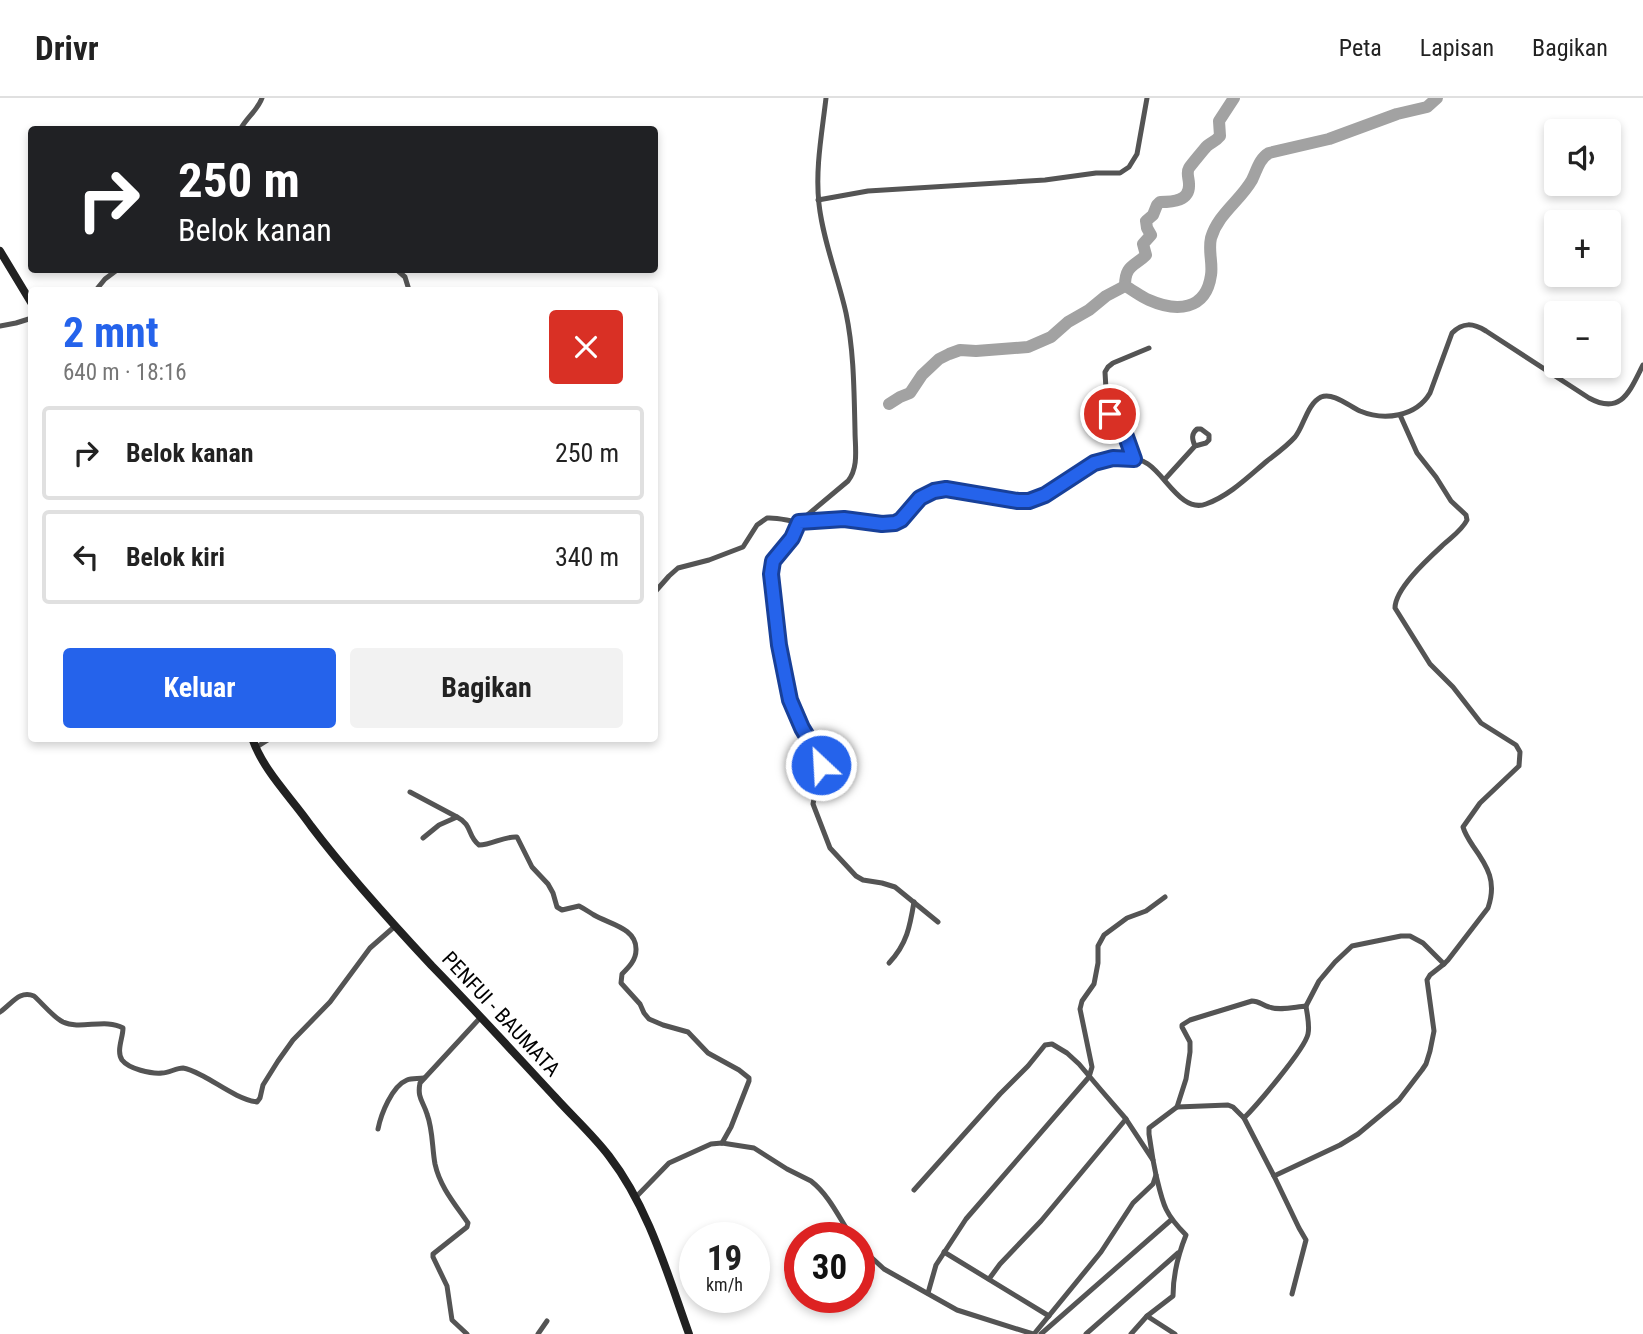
<!DOCTYPE html>
<html lang="id">
<head>
<meta charset="utf-8">
<style>
	body { margin:0; font-family:"Roboto Condensed",sans-serif; background:#f2f2f2; color:#222; height:100vh; display:flex; flex-direction:column; font-size:26px; white-space:nowrap }
	* { box-sizing:border-box; margin:0 }
	p { font-size:23px; color:#767676 }
	.icon { flex:none; width:38px; height:38px; fill:none; stroke:currentColor; stroke-width:2; stroke-linecap:round; stroke-linejoin:round }
	.map { position:relative; flex:1; overflow:hidden }
	.sheet { position:absolute; left:28px; top:189px; width:630px; height:455px; display:flex; flex-direction:column; background:#fff; border-radius:7px; box-shadow:0 4px 10px #0003 }
	.sheet>* { flex:none }
	.top-card { position:absolute; left:28px; top:28px; width:630px; height:147px; border-radius:7px; box-shadow:0 4px 10px #0003; background:#202124; color:#fff; overflow:hidden }
	.fabs { position:absolute; left:1544px; top:21px; display:grid; gap:14px }
	.fabs a { display:grid; place-items:center; width:77px; height:77px; border-radius:7px; background:#fff; box-shadow:0 4px 10px #0003; font-size:35px }
	.speed { position:absolute; left:679px; top:1124px; display:flex; gap:14px; font-size:35px; font-weight:700; text-align:center }
	.speed>* { display:grid; place-content:center; width:91px; height:91px; border-radius:50%; background:#fff; box-shadow:0 4px 10px #0003; line-height:1 }
	.speed small { font-size:18px; font-weight:400 }
	.speed .limit { border:10px solid #d22; background:#fff; color:#111 }
	.pin { position:absolute; display:grid; place-items:center; width:60px; height:60px; color:#fff; margin:-30px; border:4px solid #fff; border-radius:50%; box-shadow:0 2px 7px #0007 }
	.me { position:absolute; width:77px; margin:-38px; rotate:335deg; stroke-linejoin:round; filter:drop-shadow(0 0 5px #0008) }
	.turn { display:flex; align-items:center; gap:24px; height:147px; padding:0 35px; font-size:32px }
	.turn .icon { width:91px; height:91px; stroke-width:2.5 }
	.turn b { display:block; font-size:49px; line-height:60px }
	.round { display:grid; place-items:center; flex:none; width:74px; height:74px; border-radius:7px; background:#f2f2f2 }
	.overview { display:flex; align-items:center; justify-content:space-between; height:119px; padding:0 35px }
	h1 { font-size:42px; font-weight:700; line-height:52px; color:#2563eb }
	.button { display:flex; gap:14px; margin-top:auto; padding:14px 35px }
	.button a { flex:1; height:80px; border-radius:7px; background:#2563eb; color:#fff; font-size:28px; font-weight:700; line-height:80px; text-align:center }
	.button a+a { background:#f2f2f2; color:#222 }
	ul { padding:0; list-style:none }
	li { display:flex; align-items:center; gap:21px; height:94px; margin:0 14px 10px; padding:0 21px; border:4px solid #e0e0e0; border-radius:7px }
	li div { flex:1 }
	li b { display:block; font-size:26px }
	li em { font-style:normal }
	header { display:flex; align-items:center; gap:42px; box-sizing:border-box; height:98px; padding:0 35px; background:#fff; border-bottom:2px solid #e0e0e0 }
	header strong { font-size:33px }
	nav { display:flex; gap:38px; margin-inline-start:auto; font-size:24px }
	.map>svg:first-child { display:block }
</style>
</head>
<body>
<header>
<strong>Drivr</strong>
<nav><a>Peta</a><a>Lapisan</a><a>Bagikan</a></nav>
</header>
<div class="map">
<svg width="1643" height="1236" viewBox="0 0 1643 1236">
	<rect width="100%" height="100%" fill="#fff"/>
	<g fill="none" stroke-linecap="round" stroke-linejoin="round">
		<g stroke="#a2a2a2" stroke-width="12">
			<path d="M1125 188C1125 167 1134 169 1146 157L1143 146 1151 137 1147 130 1146 123 1153 117 1157 107 1160 104C1173 104 1190 103 1189 86 1189 80 1186 75 1189 70 1191 67 1205 50 1207 48 1212 44 1216 43 1220 38L1219 23 1234 0"/>
			<path d="M889 306 900 299 910 295 922 277 939 261 949 256 960 252 976 253 1028 249 1051 239 1068 224 1089 212 1106 198 1125 188C1133 192 1140 198 1149 202 1176 214 1206 213 1211 177 1213 165 1208 153 1211 140 1218 116 1240 103 1252 82 1257 72 1259 61 1269 55L1329 41 1397 16 1427 9 1437 0"/>
		</g>
		<g stroke="#545454" stroke-width="5">
			<path d="M826 0C822 35 815 71 819 106 823 143 838 179 846 215 854 253 854 293 855 332 855 350 859 369 848 383L799 424 792 440 773 463 771 476 779 547 790 602 802 630 821 663 813 706 830 750 856 778 863 782 882 785 895 789 938 824"/>
			<path d="M240 32C246 20 258 12 262 0"/>
			<polyline points="818,102 868,93 1045,82 1096,75 1120,75 1129,69 1137,56 1147,0"/>
			<polyline points="397,172 405,179 409,192"/>
			<polyline points="96,192 105,181 117,172"/>
			<polyline points="0,228 16,225 32,220"/>
			<polyline points="1134,361 1124,333 1109,315 1107,309 1105,274 1108,269 1113,265 1149,250"/>
			<path d="M1165 381 1195 348 1206 345 1209 342V337L1201 331H1197C1191 336 1192 341 1195 348"/>
			<path d="M654 495 669 478 678 470 709 462 743 449 757 427 767 420C779 419 791 424 803 424 819 425 835 420 851 421 864 422 880 428 893 425 911 422 912 393 944 391 972 389 1000 406 1028 403 1039 402 1048 395 1056 389 1077 374 1097 360 1123 360 1132 360 1141 361 1148 366 1166 378 1182 415 1206 406 1229 398 1248 379 1267 363 1276 356 1287 348 1295 339 1304 328 1307 306 1321 299 1333 294 1349 308 1360 313 1384 323 1416 319 1430 295L1452 235C1463 224 1473 225 1486 233L1589 300C1622 318 1630 292 1643 267"/>
			<polyline points="255,650 271,640"/>
			<polyline points="410,694 457,719"/>
			<path d="M423 740 439 727 457 719C473 727 467 738 479 747 492 747 504 738 517 739L532 769 548 786 553 795 557 809 562 812 579 808C585 811 589 814 594 817 609 826 637 830 636 852 636 862 629 869 622 876L621 885 640 906 644 915 649 921 663 927 688 934 708 955 739 972 749 980V983L731 1029 722 1045"/>
			<path d="M889 865C907 846 910 828 914 804"/>
			<path d="M1306 908 1319 883 1335 864 1352 848 1401 838H1410L1423 845 1444 866 1448 862 1488 810C1497 784 1488 769 1473 748 1469 742 1465 736 1463 729L1480 705 1519 668 1520 654 1516 647 1481 625 1453 589 1430 566 1395 510C1395 490 1430 459 1444 446 1453 438 1462 432 1467 422L1466 417 1451 403 1436 379 1417 355 1400 317"/>
			<path d="M0 914C12 906 19 892 34 898 43 906 53 919 63 924 80 932 106 920 123 930 123 940 116 953 122 962 129 971 151 976 162 975 169 975 176 970 183 970 190 971 197 975 203 978 220 987 238 1001 257 1004L260 1000 263 987 278 963 293 942 330 904 370 850 394 829"/>
			<polyline points="1177,1009 1228,1007 1233,1009 1244,1020"/>
			<path d="M378 1031C381 1016 392 988 407 982 412 980 418 981 424 980"/>
			<path d="M1153 1062 1149 1036V1030L1177 1009 1186 981 1190 954V944L1182 929V927L1190 922 1252 903C1259 903 1262 907 1269 909 1280 913 1294 909 1306 908 1307 916 1310 927 1308 936 1305 951 1256 1008 1244 1020L1274 1078 1299 1130 1306 1142 1292 1196"/>
			<polyline points="1274,1078 1340,1047 1358,1036 1399,1002 1422,972 1426,966 1430,953 1434,933 1427,882 1430,877 1444,866"/>
			<polyline points="914,1092 1000,996 1028,968 1045,947 1052,946 1067,955 1079,966 1101,992 1126,1021 1153,1062 1156,1077 1153,1086 1133,1105 1101,1154 1034,1236"/>
			<path d="M635 1100 669 1065 711 1046 722 1045 754 1050 787 1071 811 1083C830 1098 839 1120 852 1139"/>
			<polyline points="859,1148 884,1171 957,1212 1033,1236"/>
			<polyline points="944,1154 1049,1218"/>
			<polyline points="989,1181 1000,1166 1041,1123 1126,1021"/>
			<polyline points="928,1195 936,1167 966,1121 1089,979 1092,969 1080,911 1082,903 1094,886 1098,865 1098,848 1104,837 1127,820 1146,813 1165,799"/>
			<path d="M1147 1218 1173 1198C1173 1177 1178 1157 1186 1137 1164 1115 1163 1106 1156 1077"/>
			<path d="M467 1236 452 1222 447 1188 433 1159V1156L467 1129 468 1125C455 1106 440 1089 435 1066 432 1050 433 1032 427 1016 423 1003 417 1000 420 985L480 920"/>
			<polyline points="538,1236 547,1223"/>
			<polyline points="1041,1236 1171,1122"/>
			<polyline points="1086,1236 1178,1155"/>
			<polyline points="1131,1236 1147,1218 1175,1236"/>
		</g>
		<g stroke="#212121" stroke-width="8">
			<polyline points="0,153 32,206"/>
			<path d="M252 640C264 674 291 699 311 728 348 777 390 823 432 868 474 911 514 955 555 999 573 1019 593 1037 609 1058 649 1110 667 1175 689 1236"/>
		</g>
	</g>
	<g fill="none" stroke-linecap="round" stroke-linejoin="round">
		<defs>
			<polyline id="route" points="821,667 820,660 802,630 790,602 779,547 771,476 773,463 792,440 799,424 844,421 882,426 895,425 901,422 920,400 934,393 946,391 1018,403 1029,403 1045,397 1094,365 1113,360 1134,361 1124,333 1110,316"/>
		</defs>
		<use href="#route" stroke="#184099" stroke-width="18"/>
		<use href="#route" stroke="#2563eb" stroke-width="12"/>
	</g>
	<g text-anchor="middle" stroke-width="5" stroke-linejoin="round" paint-order="stroke">
		<g font-size="21" fill="#000" stroke="#fff">
			<text transform="translate(501 916) rotate(47)" y="7">PENFUI - BAUMATA</text>
		</g>
	</g>
</svg>
<div class="fabs">
<a><svg class="icon" aria-label="sound" viewBox="0 0 24 24"><path d="M4 9h4l5-4v14l-5-4H4zM17 9q2 3 0 6"/></svg></a>
<a>+</a>
<a>−</a>
</div>
<div class="speed"><div>19<small>km/h</small></div><div class="limit">30</div></div>
<div class="pin" style="left:1110px;top:316px;background:#d93025"><svg class="icon" aria-label="arrive" viewBox="0 0 24 24"><path d="M6 21V4h12l-3 4 3 4H6"/></svg></div>
<svg class="me" style="left:821px;top:667px" viewBox="-20 -20 40 40"><circle r="17" fill="#2563eb" stroke="#fff" stroke-width="3"/><path d="M0-11L8 9 0 5-8 9z" fill="#fff"/></svg>
<div class="top-card">
<div class="turn"><svg class="icon" aria-label="right" viewBox="0 0 24 24"><path d="M7 20v-9h11M14 6l5 5-5 5"/></svg><div><b>250 m</b>Belok kanan</div></div>
</div>
<section class="sheet">
<div class="overview"><div><h1>2 mnt</h1><p>640 m · 18:16</p></div><a class="round" style="background:#d93025;color:#fff"><svg class="icon" aria-label="close" viewBox="0 0 24 24"><path d="M6 6l12 12M18 6L6 18"/></svg></a></div>
<ul>
<li><svg class="icon" aria-label="right" viewBox="0 0 24 24"><path d="M7 20v-9h11M14 6l5 5-5 5"/></svg><div><b>Belok kanan</b></div><em>250 m</em></li>
<li><svg class="icon" aria-label="left" viewBox="0 0 24 24"><path d="M17 20v-9H6M10 6l-5 5 5 5"/></svg><div><b>Belok kiri</b></div><em>340 m</em></li>
</ul>
<div class="button"><a>Keluar</a><a>Bagikan</a></div>
</section>
</div>
</body>
</html>
